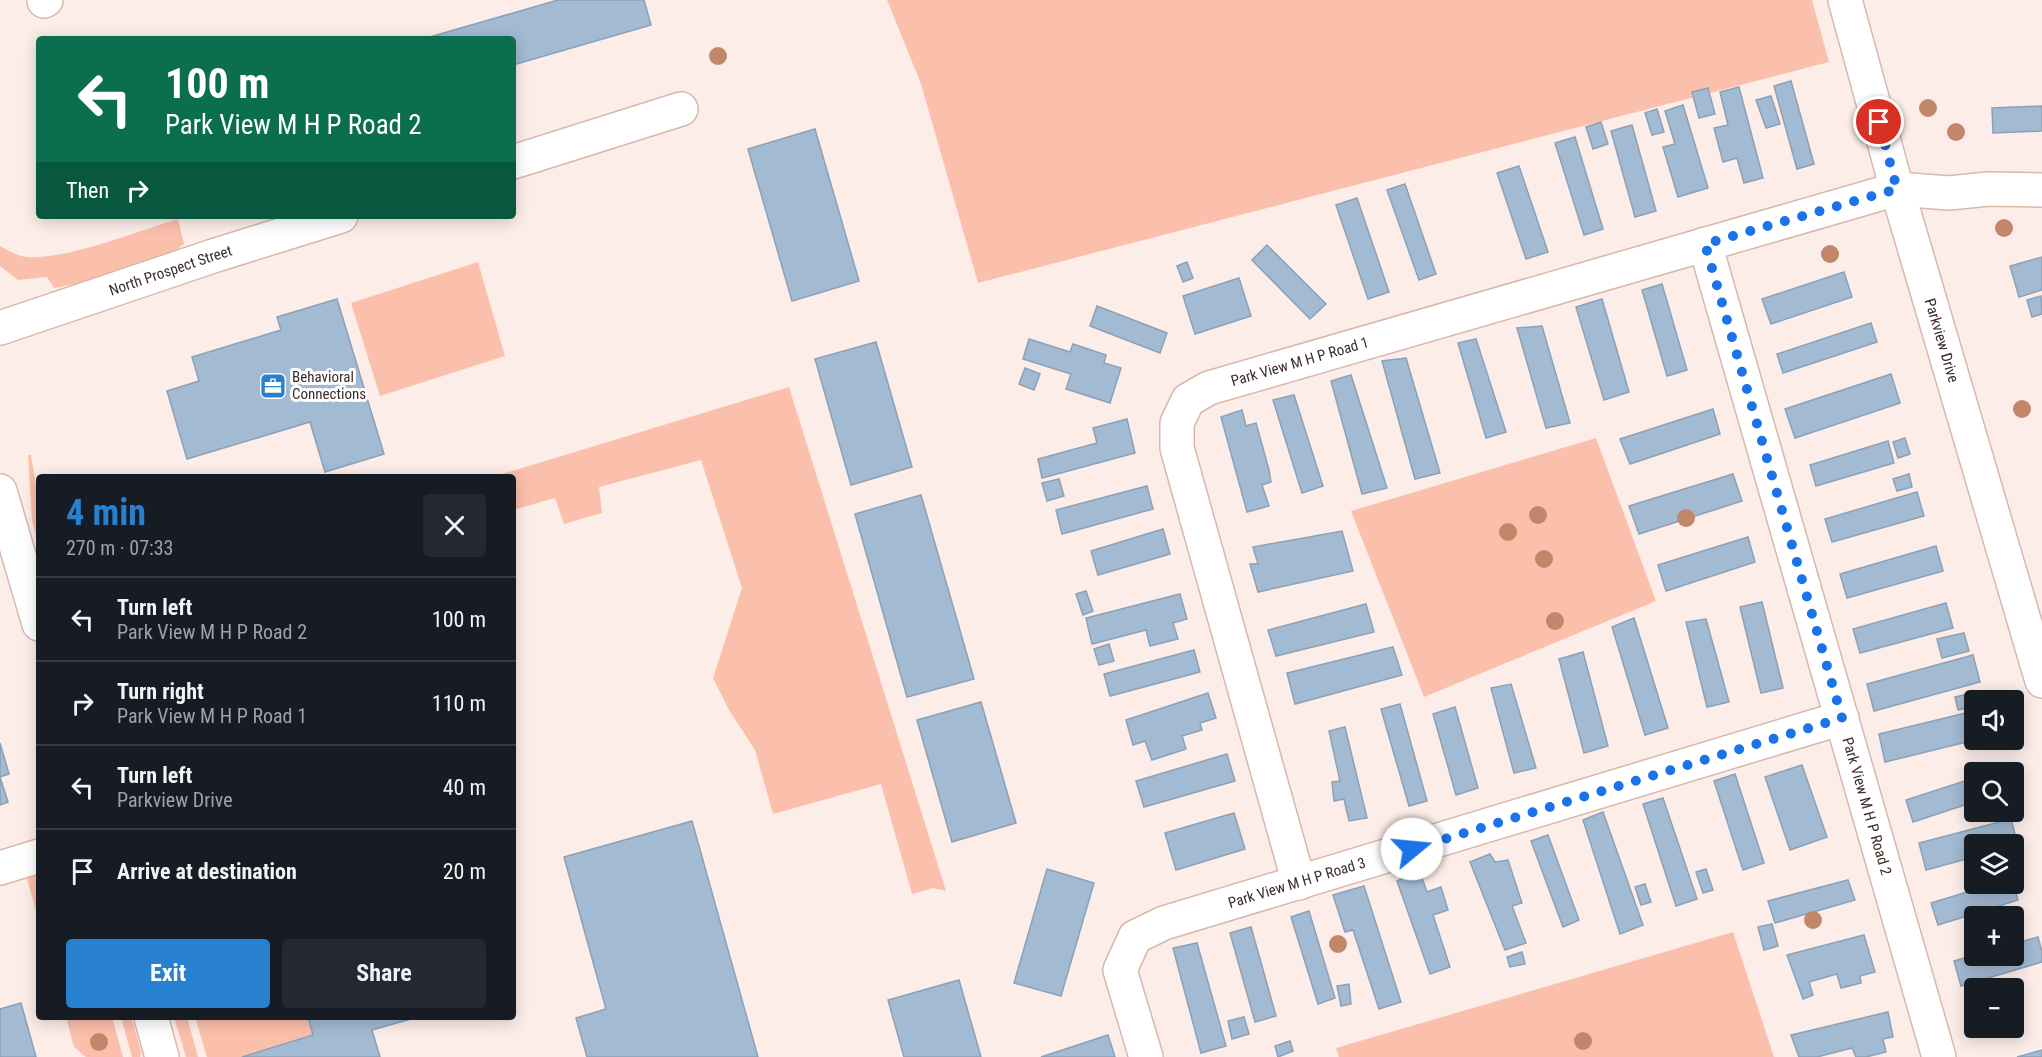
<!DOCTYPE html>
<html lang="en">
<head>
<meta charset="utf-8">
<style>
	body { margin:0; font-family:"Roboto Condensed",sans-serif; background:#242831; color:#f1f3f6; height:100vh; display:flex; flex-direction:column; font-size:22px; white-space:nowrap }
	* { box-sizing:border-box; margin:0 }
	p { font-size:20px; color:#9ea1a6 }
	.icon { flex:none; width:33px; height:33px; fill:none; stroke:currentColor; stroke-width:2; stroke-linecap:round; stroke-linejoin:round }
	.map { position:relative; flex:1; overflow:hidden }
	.side { position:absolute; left:36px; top:474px; width:480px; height:546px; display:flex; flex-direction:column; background:#171b24; border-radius:6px; box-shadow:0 3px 15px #0003 }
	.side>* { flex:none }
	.guide { position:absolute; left:36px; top:36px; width:480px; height:183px; border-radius:6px; box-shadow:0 3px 15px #0003; background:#0b6e4f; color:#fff; overflow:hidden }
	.fabs { position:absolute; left:1964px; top:690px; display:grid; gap:12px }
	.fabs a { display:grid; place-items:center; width:60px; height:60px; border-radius:6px; background:#171b24; box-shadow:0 3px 15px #0003; font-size:30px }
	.pin { position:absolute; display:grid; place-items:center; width:51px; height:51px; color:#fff; margin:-26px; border:3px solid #fff; border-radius:50%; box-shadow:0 2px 6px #0007 }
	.me { position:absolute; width:66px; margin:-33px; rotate:73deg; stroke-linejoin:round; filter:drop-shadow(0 0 4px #0008) }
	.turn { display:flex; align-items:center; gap:21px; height:126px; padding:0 30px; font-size:27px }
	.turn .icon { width:78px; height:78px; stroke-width:2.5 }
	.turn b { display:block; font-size:42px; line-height:51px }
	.then { display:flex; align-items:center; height:57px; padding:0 30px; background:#0003; gap:12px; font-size:22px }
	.round { display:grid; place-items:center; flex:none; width:63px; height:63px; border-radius:6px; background:#242831 }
	.overview { display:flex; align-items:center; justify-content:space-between; height:102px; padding:0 30px }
	h1 { font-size:36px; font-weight:700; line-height:45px; color:#2881ce }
	.cta { display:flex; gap:12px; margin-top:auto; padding:12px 30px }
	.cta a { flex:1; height:69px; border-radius:6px; background:#2881ce; color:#fff; font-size:24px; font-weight:700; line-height:69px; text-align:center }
	.cta a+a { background:#242831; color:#f1f3f6 }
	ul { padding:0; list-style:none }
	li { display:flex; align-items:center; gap:18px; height:84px; padding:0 30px; border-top:2px solid #363941 }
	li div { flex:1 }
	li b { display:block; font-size:22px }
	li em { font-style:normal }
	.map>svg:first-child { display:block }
</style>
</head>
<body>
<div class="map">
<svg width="2042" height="1057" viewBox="0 0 2042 1057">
	<rect width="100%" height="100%" fill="#fcede8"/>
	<g fill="#fbc0ab">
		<polygon points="887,0 1812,0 1829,62 978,283 921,84"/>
		<path d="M178 219 184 244 162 261 104 278 54 288 47 277 18 280 0 266V246C6 249 14 254 21 256 56 264 141 230 178 219Z"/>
		<polygon points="478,262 505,356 380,396 351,303"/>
		<polygon points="789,387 946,891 933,888 912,894 881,784 773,814 755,750 729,710 713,678 742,588 701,460 599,487 602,513 564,524 555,498 513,510 513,477 492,477"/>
		<polygon points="1596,438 1656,601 1424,697 1351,511"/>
		<polygon points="28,455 31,455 39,504 39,545 32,521"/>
		<polygon points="39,872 39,921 27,879 33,874"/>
		<polygon points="1733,932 1774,1057 1339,1057 1336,1048"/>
		<polygon points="66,1017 112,1017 123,1057 86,1057 74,1047"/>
		<polygon points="121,1017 131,1017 141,1051 140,1057 132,1057"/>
		<polygon points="174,1017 187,1017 198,1057 186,1057"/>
		<polygon points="195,1017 308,1017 313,1035 242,1057 207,1057"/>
	</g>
	<g fill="#a3bad3" stroke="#8aa1b8" stroke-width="1.5">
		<polygon points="558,0 644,0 651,25 513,65 513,39 423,39"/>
		<polygon points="1791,81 1814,164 1797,169 1774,86"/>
		<polygon points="1739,87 1763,178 1744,183 1737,158 1723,162 1714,128 1728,125 1720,92"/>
		<polygon points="1708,88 1715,114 1699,118 1692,92"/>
		<polygon points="1771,96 1780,124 1766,128 1756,100"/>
		<polygon points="1683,105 1708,188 1678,197 1663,147 1675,144 1665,111"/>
		<polygon points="2042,106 2042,131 1993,133 1992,108"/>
		<polygon points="1657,109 1664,132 1652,135 1645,113"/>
		<polygon points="1601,122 1608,144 1593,149 1586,127"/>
		<polygon points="1632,125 1656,211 1635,217 1611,131"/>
		<polygon points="815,129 859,281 792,301 748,149"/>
		<polygon points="1575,137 1603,229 1584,235 1555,143"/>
		<polygon points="1519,166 1548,252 1526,259 1497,173"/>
		<polygon points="1405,184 1436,274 1419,280 1387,190"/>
		<polygon points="1357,198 1389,292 1368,299 1336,205"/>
		<polygon points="1267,245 1326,304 1310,319 1252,260"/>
		<polygon points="2042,257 2042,290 2019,297 2010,266"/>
		<polygon points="1187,262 1193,278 1183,282 1177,266"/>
		<polygon points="1844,272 1852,297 1771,324 1762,299"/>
		<polygon points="1239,278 1251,316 1195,334 1183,296"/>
		<polygon points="1662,284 1687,370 1667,376 1642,290"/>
		<polygon points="2041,296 2042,314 2032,317 2027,300"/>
		<polygon points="337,299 384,454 325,472 310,422 187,459 167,391 199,381 192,357 281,330 277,317"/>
		<polygon points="1602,299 1629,392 1604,400 1576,307"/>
		<polygon points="1097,306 1167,333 1160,353 1090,326"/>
		<polygon points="1871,323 1877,342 1783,373 1777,354"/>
		<polygon points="1542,326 1570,423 1546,428 1517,328"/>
		<polygon points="1029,339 1070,352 1073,344 1106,355 1104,363 1121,368 1110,403 1066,389 1071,374 1023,359"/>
		<polygon points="1476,339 1506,432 1486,438 1458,343"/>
		<polygon points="876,342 912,467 851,485 815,359"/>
		<polygon points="1406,358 1440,473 1415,479 1382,361"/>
		<polygon points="1025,368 1040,374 1034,390 1019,384"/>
		<polygon points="1891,374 1900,403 1795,438 1785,409"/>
		<polygon points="1351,375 1387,488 1362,494 1331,381"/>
		<polygon points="1294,395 1323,486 1302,493 1273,400"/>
		<polygon points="1713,409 1720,434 1630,464 1620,439"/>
		<polygon points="1242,410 1246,426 1256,423 1269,470 1271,482 1262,485 1269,506 1247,512 1221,417"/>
		<polygon points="1127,419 1135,453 1042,478 1038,459 1097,443 1093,428"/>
		<polygon points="1905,438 1910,454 1898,458 1893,442"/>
		<polygon points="1888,441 1894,463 1816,486 1810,465"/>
		<polygon points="1733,474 1742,501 1639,534 1629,506"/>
		<polygon points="1909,474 1912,487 1897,491 1893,479"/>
		<polygon points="1059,479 1064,496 1047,501 1042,483"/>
		<polygon points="1147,486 1153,509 1062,534 1056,510"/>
		<polygon points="1917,492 1924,516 1832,542 1825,519"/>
		<polygon points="921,495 974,679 907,697 855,514"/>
		<polygon points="1163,529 1170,554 1098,575 1091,551"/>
		<polygon points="1342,531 1353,571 1258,592 1250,564 1258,564 1253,547"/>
		<polygon points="1748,537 1755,562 1666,591 1658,565"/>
		<polygon points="1936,546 1943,571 1847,598 1840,574"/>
		<polygon points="1086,591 1093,611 1083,615 1076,594"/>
		<polygon points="1180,594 1187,619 1173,623 1178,639 1150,646 1146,630 1092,644 1086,618"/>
		<polygon points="1762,602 1783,688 1761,693 1740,607"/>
		<polygon points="1946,603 1953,628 1860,653 1853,629"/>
		<polygon points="1366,604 1374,632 1276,656 1268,630"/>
		<polygon points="1634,618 1668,728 1645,735 1612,627"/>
		<polygon points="1706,619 1729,702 1707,707 1686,622"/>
		<polygon points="1964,633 1969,651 1942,658 1937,639"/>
		<polygon points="1109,644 1114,661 1099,665 1094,649"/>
		<polygon points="1393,647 1402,675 1295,704 1287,673"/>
		<polygon points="1194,650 1200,672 1110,696 1104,674"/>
		<polygon points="1583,652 1608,746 1584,753 1559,659"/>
		<polygon points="1973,655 1980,682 1874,711 1867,684"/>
		<polygon points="1511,684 1536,768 1514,773 1491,688"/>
		<polygon points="1981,691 1983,700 1974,700 1974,707 1958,710 1955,697"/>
		<polygon points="1208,693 1216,718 1200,723 1202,730 1182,736 1186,749 1152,760 1145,741 1133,745 1126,720"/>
		<polygon points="981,702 1016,823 952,842 917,720"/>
		<polygon points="1400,704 1427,801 1409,806 1381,709"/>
		<polygon points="1455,707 1478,788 1456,795 1433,714"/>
		<polygon points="1974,711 1975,740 1885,762 1879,734"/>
		<polygon points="1345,727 1367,818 1349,821 1344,799 1334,801 1332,782 1340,781 1329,731"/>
		<polygon points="0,743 9,774 0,777"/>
		<polygon points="1227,754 1235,781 1144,807 1136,781"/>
		<polygon points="1802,765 1827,837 1790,850 1765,777"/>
		<polygon points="1735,774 1764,863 1743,870 1714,781"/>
		<polygon points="0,777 8,802 0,805"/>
		<polygon points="1974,778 1974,802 1913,822 1906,800"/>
		<polygon points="1663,798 1697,899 1676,906 1643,804"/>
		<polygon points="1603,812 1643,925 1620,934 1583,820"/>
		<polygon points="1234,813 1245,849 1176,870 1165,833"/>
		<polygon points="2011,819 2018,846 1974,844 1974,857 1926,870 1919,843"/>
		<polygon points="692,821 758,1057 587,1057 576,1018 606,1009 564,857"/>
		<polygon points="1548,835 1579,920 1563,927 1531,841"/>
		<polygon points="1490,854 1495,862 1508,860 1522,903 1512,906 1526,943 1505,950 1470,862"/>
		<polygon points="1047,869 1094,883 1061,996 1014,983"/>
		<polygon points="1706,869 1713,890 1703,893 1696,872"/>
		<polygon points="1419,870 1427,892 1441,887 1448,910 1433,915 1450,967 1430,974 1397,881"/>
		<polygon points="1848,880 1855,900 1775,923 1768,901"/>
		<polygon points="2013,883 2018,900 1938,925 1931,903 1993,884"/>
		<polygon points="1645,884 1651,902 1641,905 1635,887"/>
		<polygon points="1364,886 1401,1002 1379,1009 1353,930 1345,932 1333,895"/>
		<polygon points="1309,911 1335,998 1318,1004 1291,917"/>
		<polygon points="1772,924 1778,946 1764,950 1758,927"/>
		<polygon points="1251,927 1276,1016 1255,1022 1230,933"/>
		<polygon points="1864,935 1875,972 1860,976 1861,983 1841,988 1837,974 1809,982 1813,995 1803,999 1787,955"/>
		<polygon points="2038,937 2042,952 2042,962 1961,986 1954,961 1974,955 2013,956 2013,944"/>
		<polygon points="1197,943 1226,1046 1201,1053 1173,948"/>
		<polygon points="1522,952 1525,964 1510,967 1507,957"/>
		<polygon points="959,980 981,1057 904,1057 888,1000"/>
		<polygon points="1349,984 1351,1004 1341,1006 1337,986"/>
		<polygon points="21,1003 36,1057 0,1057 0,1009"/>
		<polygon points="1888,1012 1893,1037 1883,1039 1886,1052 1866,1057 1856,1057 1852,1048 1817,1057 1799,1057 1791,1035"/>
		<polygon points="308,1017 418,1017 372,1030 380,1057 242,1057 313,1035"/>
		<polygon points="1244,1017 1249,1034 1232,1039 1228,1021"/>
		<polygon points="1108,1035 1115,1057 1041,1057"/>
		<polygon points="1290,1041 1293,1051 1278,1057 1275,1046"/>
		<polygon points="2042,1050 2042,1057 2017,1057"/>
	</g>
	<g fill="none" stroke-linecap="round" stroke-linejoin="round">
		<defs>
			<g id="minor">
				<path id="s1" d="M1845 0 1897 189 2042 681"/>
				<polyline points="44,1 46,0"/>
				<polyline points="513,162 681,109"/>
				<path id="s2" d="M1705 244 1939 1057"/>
				<path id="s3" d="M0 328 213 256 341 216"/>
				<polyline points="0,868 39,856"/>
				<path id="s4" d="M1299 883 1177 448V423L1188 400 1209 388 1897 189 1949 193 1988 189 2042 190"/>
				<path id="s5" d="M1146 1057 1120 970 1135 937 1164 923 1842 718"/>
			</g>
			<g id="major">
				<polyline points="0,491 39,624"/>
				<polyline points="151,1017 162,1057"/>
			</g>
		</defs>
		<use href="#minor" stroke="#dab7ab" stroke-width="36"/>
		<use href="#major" stroke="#dab7ab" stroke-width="36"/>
		<use href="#minor" stroke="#fff" stroke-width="33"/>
		<use href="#major" stroke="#fff" stroke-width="33"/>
	</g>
	<g fill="#c2876a">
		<circle cx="718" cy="56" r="9"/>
		<circle cx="1928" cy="108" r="9"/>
		<circle cx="1956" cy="132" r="9"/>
		<circle cx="2004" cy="228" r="9"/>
		<circle cx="1830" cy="254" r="9"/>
		<circle cx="2022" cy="409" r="9"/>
		<circle cx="1538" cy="515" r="9"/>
		<circle cx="1686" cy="518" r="9"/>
		<circle cx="1508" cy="532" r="9"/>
		<circle cx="1544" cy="559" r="9"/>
		<circle cx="1555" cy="621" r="9"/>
		<circle cx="1813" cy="920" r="9"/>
		<circle cx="1338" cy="944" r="9"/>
		<circle cx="1583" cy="1041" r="9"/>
		<circle cx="99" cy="1042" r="9"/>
	</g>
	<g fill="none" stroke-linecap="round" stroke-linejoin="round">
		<polyline stroke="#1a73e8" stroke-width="10" stroke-dasharray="0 18" points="1412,849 1842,718 1705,244 1897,189 1879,122"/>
	</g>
	<defs>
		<symbol id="office-square" viewBox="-11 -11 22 22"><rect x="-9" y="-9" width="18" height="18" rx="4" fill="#2881ce" stroke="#fff"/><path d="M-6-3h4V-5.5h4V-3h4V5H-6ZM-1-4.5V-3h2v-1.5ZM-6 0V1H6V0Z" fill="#fff"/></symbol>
	</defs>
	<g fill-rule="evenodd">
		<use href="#office-square" x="258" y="371" width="30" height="30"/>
	</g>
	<g text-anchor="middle" stroke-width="6" stroke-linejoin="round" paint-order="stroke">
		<g font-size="15" fill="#3b2d28" stroke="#fff">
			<text dy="5" stroke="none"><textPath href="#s3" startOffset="180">North Prospect Street</textPath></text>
			<text dy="5" stroke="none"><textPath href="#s1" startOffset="354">Parkview Drive</textPath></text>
			<text dy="5" stroke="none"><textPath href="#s4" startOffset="621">Park View M H P Road 1</textPath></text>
			<text dy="5" stroke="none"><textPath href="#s2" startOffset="585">Park View M H P Road 2</textPath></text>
			<text dy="5" stroke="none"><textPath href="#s5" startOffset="298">Park View M H P Road 3</textPath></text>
		</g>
		<g font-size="15" fill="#3b2d28" stroke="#fff" text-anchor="start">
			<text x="292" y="382">Behavioral<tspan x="292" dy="17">Connections</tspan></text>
		</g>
	</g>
</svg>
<div class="fabs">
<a><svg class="icon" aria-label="sound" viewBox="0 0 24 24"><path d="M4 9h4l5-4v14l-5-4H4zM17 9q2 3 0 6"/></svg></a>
<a><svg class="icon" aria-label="search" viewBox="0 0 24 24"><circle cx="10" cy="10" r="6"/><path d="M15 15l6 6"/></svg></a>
<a><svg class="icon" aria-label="layers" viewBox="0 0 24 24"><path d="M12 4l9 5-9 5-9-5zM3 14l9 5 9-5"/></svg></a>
<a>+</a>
<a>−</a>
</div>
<div class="pin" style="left:1879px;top:122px;background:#d93025"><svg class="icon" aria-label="arrive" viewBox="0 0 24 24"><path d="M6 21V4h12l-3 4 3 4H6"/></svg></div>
<svg class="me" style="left:1412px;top:849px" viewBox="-20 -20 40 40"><circle r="19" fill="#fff"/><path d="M0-13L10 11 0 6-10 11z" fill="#1a73e8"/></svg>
<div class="guide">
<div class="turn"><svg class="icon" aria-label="left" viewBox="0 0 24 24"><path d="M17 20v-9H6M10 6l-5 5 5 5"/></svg><div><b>100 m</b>Park View M H P Road 2</div></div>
<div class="then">Then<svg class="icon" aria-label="right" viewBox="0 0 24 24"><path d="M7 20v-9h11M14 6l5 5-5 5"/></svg></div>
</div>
<section class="side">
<div class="overview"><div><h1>4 min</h1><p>270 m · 07:33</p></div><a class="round"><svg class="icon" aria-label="close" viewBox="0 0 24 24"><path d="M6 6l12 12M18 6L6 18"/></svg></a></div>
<ul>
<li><svg class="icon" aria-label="left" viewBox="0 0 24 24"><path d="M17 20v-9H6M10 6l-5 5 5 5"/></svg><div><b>Turn left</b><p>Park View M H P Road 2</p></div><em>100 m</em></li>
<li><svg class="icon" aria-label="right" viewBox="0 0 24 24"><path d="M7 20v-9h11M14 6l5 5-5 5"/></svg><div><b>Turn right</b><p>Park View M H P Road 1</p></div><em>110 m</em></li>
<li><svg class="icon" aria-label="left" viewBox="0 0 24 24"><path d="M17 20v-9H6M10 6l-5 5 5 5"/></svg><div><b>Turn left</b><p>Parkview Drive</p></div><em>40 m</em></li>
<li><svg class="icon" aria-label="arrive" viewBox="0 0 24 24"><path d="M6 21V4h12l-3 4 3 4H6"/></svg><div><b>Arrive at destination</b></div><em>20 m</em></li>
</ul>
<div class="cta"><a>Exit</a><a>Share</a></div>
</section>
</div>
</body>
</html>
